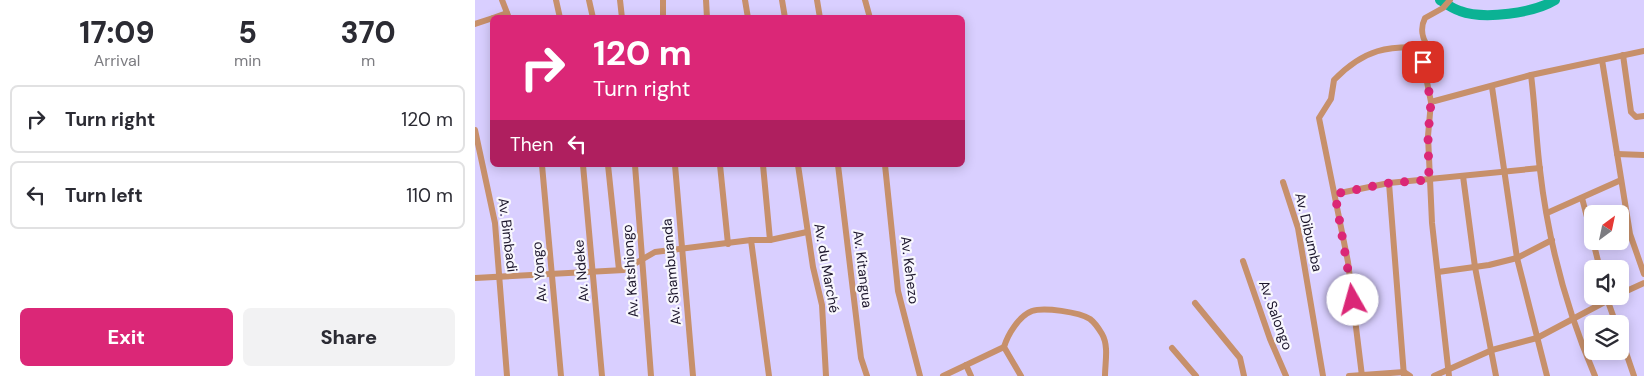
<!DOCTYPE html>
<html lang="en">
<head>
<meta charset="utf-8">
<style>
	body { margin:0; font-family:"DM Sans",sans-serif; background:#f2f2f3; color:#2b2b33; height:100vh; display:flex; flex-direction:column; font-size:19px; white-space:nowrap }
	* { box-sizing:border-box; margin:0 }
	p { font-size:16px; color:#7c7c81 }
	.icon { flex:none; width:28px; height:28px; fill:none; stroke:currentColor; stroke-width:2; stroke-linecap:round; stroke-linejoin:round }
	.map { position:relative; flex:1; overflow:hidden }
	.side { display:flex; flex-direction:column; background:#fff; width:475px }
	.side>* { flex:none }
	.guide { position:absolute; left:15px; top:15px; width:475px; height:152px; border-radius:8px; box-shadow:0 2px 12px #0003; background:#db2777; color:#fff; overflow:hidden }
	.needle { width:32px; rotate:33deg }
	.tools { position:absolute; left:1109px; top:205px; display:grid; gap:10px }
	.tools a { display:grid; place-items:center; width:45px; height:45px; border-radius:8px; background:#fff; box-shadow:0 2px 12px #0003; font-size:25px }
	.pin { position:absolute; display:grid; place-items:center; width:42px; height:42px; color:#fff; margin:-21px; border-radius:10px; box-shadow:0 2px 8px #0006 }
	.me { position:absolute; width:55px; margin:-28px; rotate:353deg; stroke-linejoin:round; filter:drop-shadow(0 0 4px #0008) }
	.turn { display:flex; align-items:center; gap:18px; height:105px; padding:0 20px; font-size:22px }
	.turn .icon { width:65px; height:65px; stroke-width:2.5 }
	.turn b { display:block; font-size:35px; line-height:42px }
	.then { display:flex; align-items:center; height:48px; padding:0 20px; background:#0003; gap:10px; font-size:19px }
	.eta { display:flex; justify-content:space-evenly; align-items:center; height:85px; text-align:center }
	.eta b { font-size:30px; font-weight:800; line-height:35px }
	.action { display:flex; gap:10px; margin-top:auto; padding:10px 20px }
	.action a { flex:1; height:58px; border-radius:8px; background:#db2777; color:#fff; font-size:20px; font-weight:800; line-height:58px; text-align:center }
	.action a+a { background:#f2f2f3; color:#2b2b33 }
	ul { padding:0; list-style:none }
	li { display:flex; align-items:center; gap:15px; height:68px; margin:0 10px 8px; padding:0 10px; border:2px solid #e1e1e2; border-radius:8px }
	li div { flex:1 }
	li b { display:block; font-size:19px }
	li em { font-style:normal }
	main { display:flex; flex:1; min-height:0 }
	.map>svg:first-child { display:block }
</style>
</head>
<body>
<main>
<section class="side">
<div class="eta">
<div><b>17:09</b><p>Arrival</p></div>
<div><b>5</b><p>min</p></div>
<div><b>370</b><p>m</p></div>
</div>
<ul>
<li><svg class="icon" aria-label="right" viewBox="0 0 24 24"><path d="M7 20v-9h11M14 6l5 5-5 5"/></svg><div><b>Turn right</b></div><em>120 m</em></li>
<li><svg class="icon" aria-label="left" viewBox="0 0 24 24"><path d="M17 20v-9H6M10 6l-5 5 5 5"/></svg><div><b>Turn left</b></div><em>110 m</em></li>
</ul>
<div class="action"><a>Exit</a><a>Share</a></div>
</section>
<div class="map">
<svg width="1169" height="376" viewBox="0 0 1169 376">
	<rect width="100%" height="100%" fill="#d9cfff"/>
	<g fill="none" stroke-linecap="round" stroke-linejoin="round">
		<path stroke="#0bb294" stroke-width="10" d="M965 0C971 4 978 9 985 11 1009 20 1059 13 1080 0"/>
		<g stroke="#c7906b" stroke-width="6">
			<polyline points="27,0 34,18"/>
			<polyline points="81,0 85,18"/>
			<polyline points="114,0 118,18"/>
			<polyline points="145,0 147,18"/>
			<polyline points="188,0 188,18"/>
			<polyline points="231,0 232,18"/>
			<polyline points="270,0 273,18"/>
			<polyline points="307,0 310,18"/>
			<polyline points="342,0 345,18"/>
			<polyline points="390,0 395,18"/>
			<polyline points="18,18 32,13"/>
			<polyline points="0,24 18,18"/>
			<polyline points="1148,55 1156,112 1161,117 1169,116"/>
			<polyline points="1127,60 1155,234 1169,274"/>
			<path d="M1056 75C1060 106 1061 138 1065 170 1073 240 1092 311 1120 376"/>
			<polyline points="1017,87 1042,258 1072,376"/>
			<polyline points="956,102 1056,75 1169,51"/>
			<polyline points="0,130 20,223 32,376"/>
			<polyline points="1142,154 1169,155"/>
			<polyline points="67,165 86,376"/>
			<polyline points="108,165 127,376"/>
			<polyline points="133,165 144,270"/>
			<polyline points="160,165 176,376"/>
			<polyline points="200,165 218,376"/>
			<polyline points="245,165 253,244"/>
			<polyline points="288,165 295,240"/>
			<polyline points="323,165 338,267 347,305 351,376"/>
			<polyline points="363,165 386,358 392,376"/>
			<polyline points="410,165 423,291 445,376"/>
			<polyline points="988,176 1000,267 1021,376"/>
			<polyline points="808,182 823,228 848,376"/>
			<polyline points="914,183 929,376"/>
			<polyline points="860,194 914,183 1065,168"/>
			<polyline points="1107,198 1118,240"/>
			<polyline points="1072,213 1146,180"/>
			<polyline points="276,240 294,376"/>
			<polyline points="1118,241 1125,269"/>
			<polyline points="768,261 795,339 811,376"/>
			<polyline points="963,272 1014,265 1042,258 1077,240"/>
			<polyline points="0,278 149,270 180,252 276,240 295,240 332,232"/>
			<polyline points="1145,294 1169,283"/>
			<polyline points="1131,296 1141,324"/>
			<polyline points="720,303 765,358 769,376"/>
			<polyline points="1145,335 1159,376"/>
			<polyline points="697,348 721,376"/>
			<polyline points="491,365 496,376"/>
			<polyline points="468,376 529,347"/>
			<path d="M546 376 529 347C533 334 544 316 557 311 569 307 604 312 615 319 619 322 624 329 627 334 634 346 630 363 630 376"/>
			<polyline points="874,376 929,372 935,376"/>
			<path d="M887 376 873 262 844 118 856 99 859 80C889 49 913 45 954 48"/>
			<polyline points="959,376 1017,350 1062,338 1141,296"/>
			<path d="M974 376 957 223 953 136 956 102 948 62 954 48C947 39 945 28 950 18L968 8 975 0"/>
		</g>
	</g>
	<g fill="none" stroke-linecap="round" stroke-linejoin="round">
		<polyline stroke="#db2777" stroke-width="9" stroke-dasharray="0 16.2" points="878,300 860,194 914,183 954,180 953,136 956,102 948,62"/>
	</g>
	<g text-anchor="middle" stroke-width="4.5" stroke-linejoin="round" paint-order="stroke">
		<g font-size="14" fill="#1c162c" stroke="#f8f7fd">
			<text transform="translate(834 232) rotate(77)" y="5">Av. Dibumba</text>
			<text transform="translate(33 235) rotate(83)" y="5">Av. Bimbadi</text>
			<text transform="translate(352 268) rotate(80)" y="5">Av. du Marché</text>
			<text transform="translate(388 269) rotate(83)" y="5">Av. Kitangua</text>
			<text transform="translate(435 270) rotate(83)" y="5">Av. Kehezo</text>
			<text transform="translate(106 271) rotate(-95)" y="5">Av. Ndeke</text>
			<text transform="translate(155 271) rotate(-94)" y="5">Av. Katshiongo</text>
			<text transform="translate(64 272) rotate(-95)" y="5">Av. Yongo</text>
			<text transform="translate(196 272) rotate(-95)" y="5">Av. Shambuanda</text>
			<text transform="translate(801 315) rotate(70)" y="5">Av. Salongo</text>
		</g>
	</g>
</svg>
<div class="tools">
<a><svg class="needle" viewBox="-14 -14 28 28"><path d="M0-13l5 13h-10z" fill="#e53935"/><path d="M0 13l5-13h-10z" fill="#7c7c81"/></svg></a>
<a><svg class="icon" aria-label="sound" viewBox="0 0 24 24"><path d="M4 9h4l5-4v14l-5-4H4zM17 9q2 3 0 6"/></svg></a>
<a><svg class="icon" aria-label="layers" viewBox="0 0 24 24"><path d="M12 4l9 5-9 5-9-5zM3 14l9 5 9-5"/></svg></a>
</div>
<div class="pin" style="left:948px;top:62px;background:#d93025"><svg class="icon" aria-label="arrive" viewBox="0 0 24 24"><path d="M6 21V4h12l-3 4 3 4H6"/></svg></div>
<svg class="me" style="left:878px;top:300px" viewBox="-20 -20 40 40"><circle r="19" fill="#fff"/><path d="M0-13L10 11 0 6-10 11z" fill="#db2777"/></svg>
<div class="guide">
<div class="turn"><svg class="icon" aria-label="right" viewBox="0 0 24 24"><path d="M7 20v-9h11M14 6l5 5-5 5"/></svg><div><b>120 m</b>Turn right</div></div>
<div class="then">Then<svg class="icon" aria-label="left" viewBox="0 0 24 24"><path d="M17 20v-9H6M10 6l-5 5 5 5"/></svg></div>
</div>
</div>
</main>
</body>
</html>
